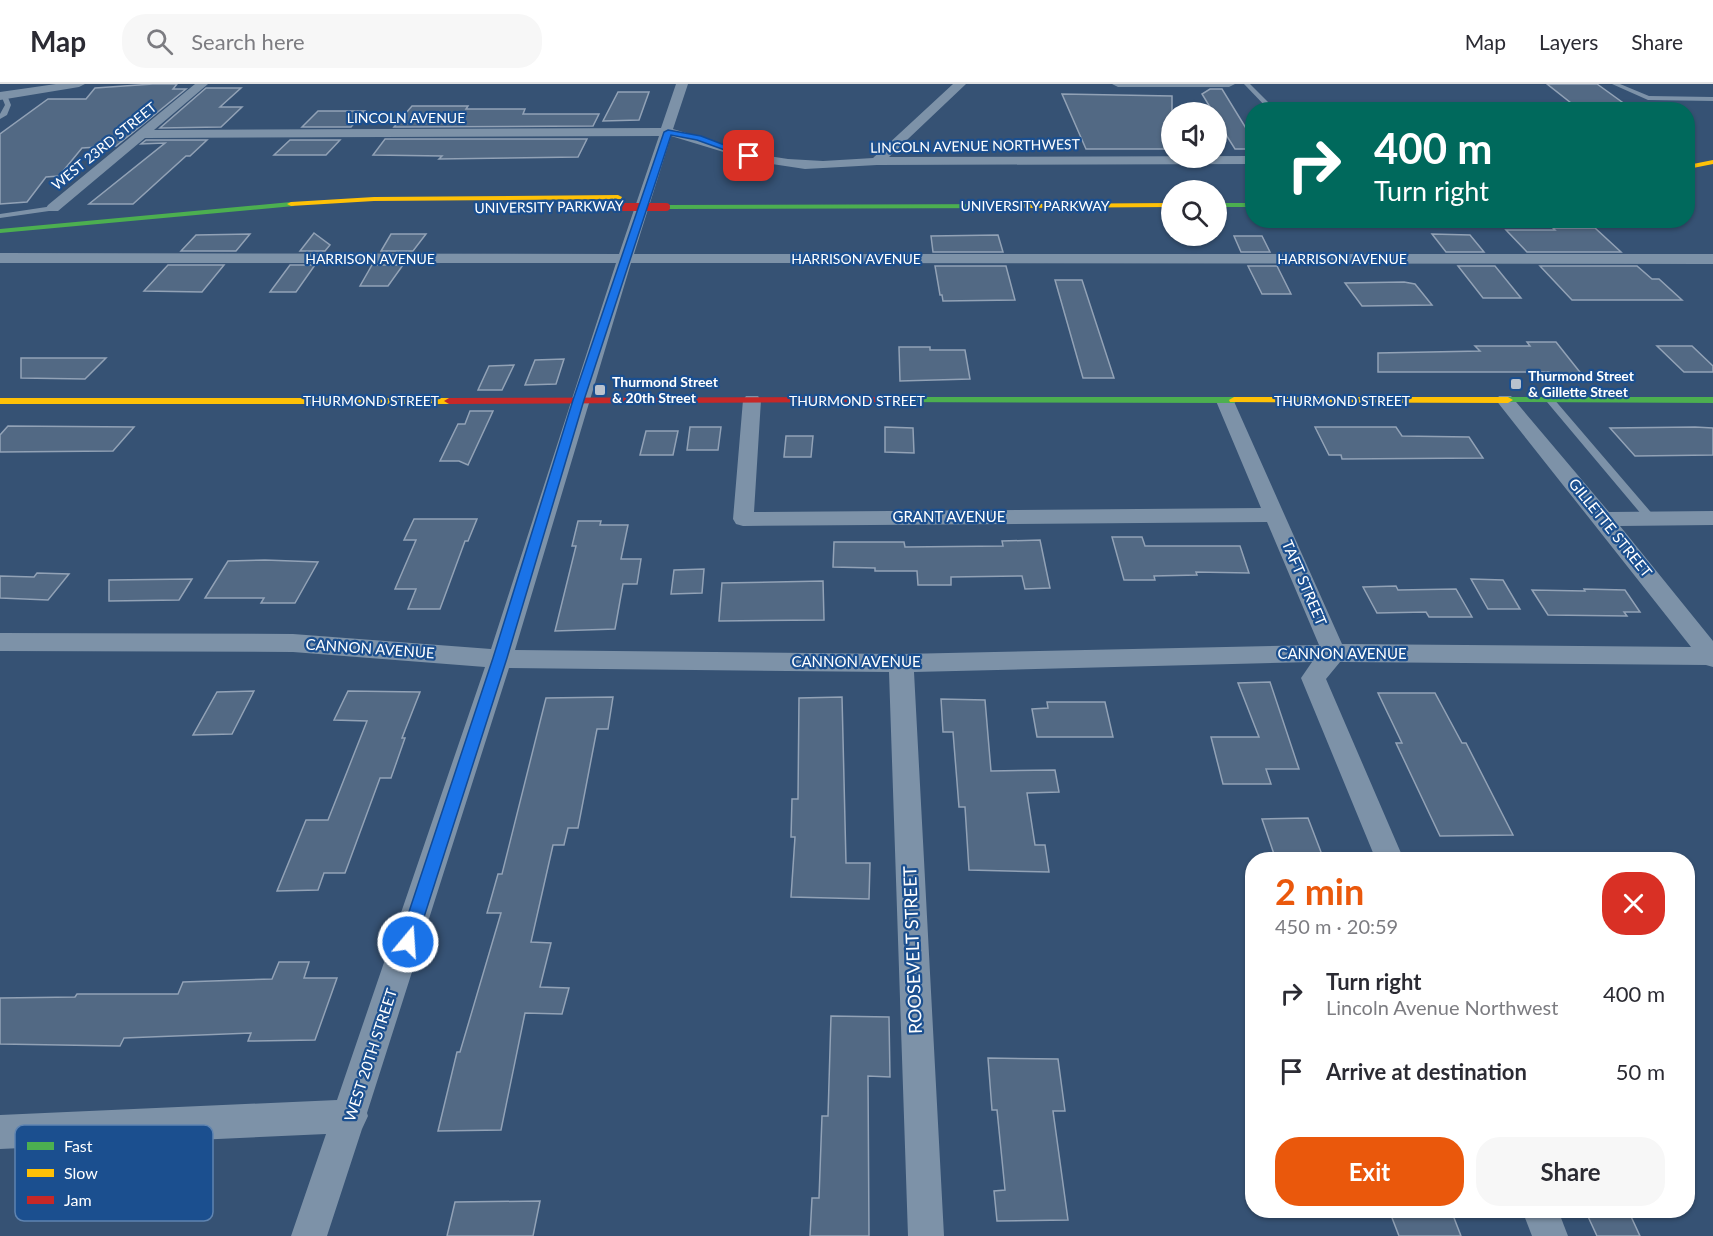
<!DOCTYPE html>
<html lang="en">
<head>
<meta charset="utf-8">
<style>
	body { margin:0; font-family:Lato,sans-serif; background:#f7f7f7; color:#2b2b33; height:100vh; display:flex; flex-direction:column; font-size:22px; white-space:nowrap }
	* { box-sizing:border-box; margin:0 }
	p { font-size:20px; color:#7c7c81 }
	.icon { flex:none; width:33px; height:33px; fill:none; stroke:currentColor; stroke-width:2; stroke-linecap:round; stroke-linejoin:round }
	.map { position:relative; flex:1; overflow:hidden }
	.side { position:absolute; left:1245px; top:768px; width:450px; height:366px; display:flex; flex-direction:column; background:#fff; border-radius:24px; box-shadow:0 2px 4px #0004 }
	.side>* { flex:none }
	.hud { position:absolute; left:1245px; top:18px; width:450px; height:126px; border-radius:24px; box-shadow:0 2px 4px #0004; background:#00695c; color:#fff; overflow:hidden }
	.fabs { position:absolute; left:1161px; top:18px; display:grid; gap:12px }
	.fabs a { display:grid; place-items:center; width:66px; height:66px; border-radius:50%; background:#fff; box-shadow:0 2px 4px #0004; font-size:30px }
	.pin { position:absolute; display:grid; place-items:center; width:51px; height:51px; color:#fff; margin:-26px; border-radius:12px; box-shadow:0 3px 9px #0006 }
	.me { position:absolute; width:66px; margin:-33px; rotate:18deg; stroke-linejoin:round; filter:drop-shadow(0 0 4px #0008) }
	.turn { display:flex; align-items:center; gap:21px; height:126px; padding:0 30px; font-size:27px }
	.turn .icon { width:78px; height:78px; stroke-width:2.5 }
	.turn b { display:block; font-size:42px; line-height:51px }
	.round { display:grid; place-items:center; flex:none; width:63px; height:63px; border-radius:24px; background:#f7f7f7 }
	.summary { display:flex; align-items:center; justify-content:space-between; height:102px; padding:0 30px }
	h1 { font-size:36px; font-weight:700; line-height:45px; color:#ea580c }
	.action { display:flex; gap:12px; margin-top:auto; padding:12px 30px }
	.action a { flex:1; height:69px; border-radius:24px; background:#ea580c; color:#fff; font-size:24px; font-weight:700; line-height:69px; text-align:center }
	.action a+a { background:#f7f7f7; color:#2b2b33 }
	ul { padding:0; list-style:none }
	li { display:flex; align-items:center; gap:18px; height:78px; padding:0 30px }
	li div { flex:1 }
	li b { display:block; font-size:22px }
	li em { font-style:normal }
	header { display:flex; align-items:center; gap:36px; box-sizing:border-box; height:84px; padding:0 30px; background:#fff; border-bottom:2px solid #e1e1e2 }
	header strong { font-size:28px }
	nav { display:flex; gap:33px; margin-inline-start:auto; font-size:21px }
	.search { width:420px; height:54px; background:#f7f7f7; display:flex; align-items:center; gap:15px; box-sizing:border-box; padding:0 21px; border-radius:24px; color:#7c7c81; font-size:22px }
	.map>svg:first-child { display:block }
</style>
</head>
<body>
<header>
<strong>Map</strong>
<div class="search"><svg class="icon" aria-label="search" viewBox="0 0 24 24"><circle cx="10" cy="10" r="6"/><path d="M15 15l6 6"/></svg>Search here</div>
<nav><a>Map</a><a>Layers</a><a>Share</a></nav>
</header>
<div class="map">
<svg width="1713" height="1152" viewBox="0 0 1713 1152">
	<rect width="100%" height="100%" fill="#365274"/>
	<g fill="#526984" stroke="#92a2b6" stroke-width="1.5">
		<polygon points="153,0 177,0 173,5 186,5 116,62 82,64 59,92 46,93 27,118 0,120 0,50 48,15 86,15 95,4"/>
		<polygon points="1547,0 1597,0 1633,26 1580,26"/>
		<polygon points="206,4 241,4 220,23 242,23 221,43 160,44"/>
		<polygon points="1210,5 1222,5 1252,54 1252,65 1235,65 1216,35 1216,28 1213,28 1202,10"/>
		<polygon points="618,8 649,8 639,36 603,37"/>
		<polygon points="1062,10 1172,12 1172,65 1086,65"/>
		<polygon points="412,22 468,22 466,25 525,25 523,30 599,30 593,42 394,43"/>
		<polygon points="318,27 365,27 351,43 302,43"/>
		<polygon points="385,55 587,55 578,73 439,75 442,72 373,71"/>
		<polygon points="146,56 207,56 190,72 186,72 133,120 89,120 165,59 141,60"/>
		<polygon points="290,56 340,56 326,71 274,71"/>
		<polygon points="1553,144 1595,144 1621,168 1527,168 1506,146 1555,146"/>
		<polygon points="314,149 330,161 325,167 300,167"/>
		<polygon points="250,150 236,167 181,167 196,151"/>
		<polygon points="391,150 426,150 413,167 381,167"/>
		<polygon points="1432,150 1470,151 1484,168 1446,168"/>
		<polygon points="998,151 1003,168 933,168 931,152"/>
		<polygon points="1234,152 1262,152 1270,168 1241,168"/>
		<polygon points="168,181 224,181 202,208 144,207"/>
		<polygon points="290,181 315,181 296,208 270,208"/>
		<polygon points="372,181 403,181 388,202 360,202"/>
		<polygon points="935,182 1006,182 1015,216 943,217 942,211 940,211"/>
		<polygon points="1248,182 1277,182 1291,210 1262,210"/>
		<polygon points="1458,182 1495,182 1521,214 1483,214"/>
		<polygon points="1540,182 1637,182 1652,195 1659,195 1682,216 1572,216"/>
		<polygon points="1055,196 1082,196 1114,294 1083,294"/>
		<polygon points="1404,198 1415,200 1432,221 1362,222 1345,199"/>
		<polygon points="1527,258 1556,258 1583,292 1553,291 1550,288 1378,288 1378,269 1480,267 1475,262 1530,262"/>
		<polygon points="1657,262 1692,262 1713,282 1713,288 1684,288"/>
		<polygon points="899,263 930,263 930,266 965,266 970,295 900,297"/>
		<polygon points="21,274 106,274 85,295 21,294"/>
		<polygon points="564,275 556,300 525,301 535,276"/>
		<polygon points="514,281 502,306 478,306 489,282"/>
		<polygon points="470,327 493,327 468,381 459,377 440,377 458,340 465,340"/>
		<polygon points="8,342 134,343 113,367 0,368 0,351"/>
		<polygon points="690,343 721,343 718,366 687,366"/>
		<polygon points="885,343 913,344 914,369 885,368"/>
		<polygon points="1315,343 1396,343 1402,352 1469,353 1483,374 1342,375 1341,371 1329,371"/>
		<polygon points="1695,343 1713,344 1713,371 1635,372 1610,344"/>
		<polygon points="646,347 678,347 673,371 640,371"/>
		<polygon points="786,352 813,352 811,373 784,373"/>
		<polygon points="414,435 477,435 468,457 465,457 440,525 408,525 416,505 395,505 416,456 404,456"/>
		<polygon points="578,437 601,437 600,441 628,441 621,475 641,475 637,500 623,500 615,545 555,547 576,462 572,462"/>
		<polygon points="1112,453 1142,453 1145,462 1240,462 1249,489 1196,488 1197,491 1154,492 1155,496 1124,496"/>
		<polygon points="1040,456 1050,504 1025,505 1022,492 951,493 951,501 918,501 917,487 875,487 875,484 833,483 834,458 904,458 905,463 1003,462 1002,457"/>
		<polygon points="265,476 318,478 295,519 261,519 264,514 205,514 228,477"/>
		<polygon points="704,485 702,509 671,510 674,486"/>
		<polygon points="37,489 69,490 48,516 0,514 0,492 34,493"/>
		<polygon points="192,495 179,516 109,517 109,496"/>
		<polygon points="1471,495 1503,496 1520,525 1488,525"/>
		<polygon points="823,497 824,536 719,537 722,499"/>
		<polygon points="1396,502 1398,506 1456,505 1472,533 1429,533 1426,528 1377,529 1363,503"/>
		<polygon points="1584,505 1625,506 1640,528 1624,528 1627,532 1548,531 1532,506 1585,507"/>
		<polygon points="1270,598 1299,685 1266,685 1271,700 1223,700 1211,653 1259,653 1238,599"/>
		<polygon points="254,607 232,650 193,651 217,608"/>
		<polygon points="348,607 420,608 402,654 405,654 391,694 380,694 345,789 324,789 318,806 277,807 306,736 328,736 367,637 334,636"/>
		<polygon points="1378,609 1435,609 1462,659 1466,659 1513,751 1440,752 1396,659 1402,659"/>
		<polygon points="613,613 608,645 597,645 578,744 568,744 564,761 553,761 531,858 551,859 540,903 569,904 562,930 525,929 501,1046 438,1047 457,968 460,968 501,829 487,829 498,790 502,790 546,614"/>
		<polygon points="842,613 846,779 870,779 869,815 791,813 795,753 791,753 792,715 798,715 799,614"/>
		<polygon points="941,615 985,616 991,687 1055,686 1059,708 1027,709 1035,761 1045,761 1049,788 969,786 965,723 959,723 953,648 943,648"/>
		<polygon points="1047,618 1105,618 1113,653 1037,653 1032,625 1048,624"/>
		<polygon points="1308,734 1324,776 1276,776 1262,735"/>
		<polygon points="279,878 309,878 304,894 337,894 315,956 248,957 251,949 124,954 120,962 0,960 0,914 75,913 77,910 178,910 183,898 272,895"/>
		<polygon points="831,932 889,933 890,993 868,992 869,1152 810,1152 812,1114 819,1114 822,1032 828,1032"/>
		<polygon points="988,974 1058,975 1065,1027 1053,1027 1068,1136 997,1137 994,1107 1005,1106 997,1026 992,1026"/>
		<polygon points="540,1117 533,1152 447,1152 455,1118"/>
		<polygon points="1389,1126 1451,1126 1461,1152 1399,1152"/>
		<polygon points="1585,1126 1628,1126 1640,1152 1597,1152"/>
	</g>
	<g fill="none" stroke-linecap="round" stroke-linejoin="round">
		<g fill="#7d92a8" fill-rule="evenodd">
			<polygon points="1244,0 1250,0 1276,26 1269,26"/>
			<polygon points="1612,0 1620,0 1649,12 1713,13 1713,17 1648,16"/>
			<polygon points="4,9 7,11 11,21 7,31 0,35 0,30 5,21 1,11"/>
			<polygon points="53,122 57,124 56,126 0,134 0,130"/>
			<polygon points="1550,313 1553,314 1655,433 1656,435 1655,437 1647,437 1547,318 1545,316"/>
		</g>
		<g fill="#7d92a8" fill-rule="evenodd">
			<polygon points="56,0 85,0 79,3 0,16 0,8"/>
			<polygon points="195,0 208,0 154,46 661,44 676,0 688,0 673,45 755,70 788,75 823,77 873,74 953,0 966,0 889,73 1252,72 1252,80 877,81 805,85 753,77 671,52 634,170 1713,170 1713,180 631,179 515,566 901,570 1319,561 1267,438 743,442 736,440 733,435 743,316 746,312 758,312 761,316 754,428 1261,424 1216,317 1218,313 1232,313 1342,560 1691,563 1499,320 1496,316 1499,312 1511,312 1609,428 1713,427 1713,441 1620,442 1713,557 1713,583 1706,581 1340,578 1326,595 1404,776 1376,776 1301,594 1312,578 914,588 944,1152 908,1152 889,588 509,584 367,1029 368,1032 362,1045 327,1152 291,1152 326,1050 0,1065 0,1031 337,1016 485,583 293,568 0,567 0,549 293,550 491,565 616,179 0,179 0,169 619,170 659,52 145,54 58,127 48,127 46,124 48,121"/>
			<polygon points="1112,0 1235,0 1229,3 1118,3"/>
			<polygon points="1522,1126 1558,1126 1568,1152 1532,1152"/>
		</g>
		<g fill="#4caf50" fill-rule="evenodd">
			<polygon points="291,118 294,118 294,122 0,149 0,145"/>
			<rect x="1216" y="119" width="36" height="4"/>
			<polygon points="1020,120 1024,122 1023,124 666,125 662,123 666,121"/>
			<polygon points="887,313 1234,313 1239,316 1234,319 883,318 882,316"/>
			<polygon points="1508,313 1713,313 1713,319 1504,318 1503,316"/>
		</g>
		<g fill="#ffc107" fill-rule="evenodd">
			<polygon points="1713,76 1713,80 1688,85 1688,81"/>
			<polygon points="618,111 622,113 621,115 374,117 291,122 287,120 291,118 374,113"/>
			<polygon points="1172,119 1172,123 1020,124 1016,122 1020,120"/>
			<polygon points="1234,313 1508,313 1513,316 1508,319 1230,318 1229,316"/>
			<polygon points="0,314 449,314 454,317 449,320 0,320"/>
		</g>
		<polygon fill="#c62828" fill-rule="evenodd" points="887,313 892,316 891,318 449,320 444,317 449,314"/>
		<polyline stroke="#c62828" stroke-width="8" points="615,123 666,123"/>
	</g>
	<polygon fill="#1a73e8" stroke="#114b97" stroke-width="1.5" points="668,46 701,52 753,72 747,74 697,56 671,51 584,316 507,574 416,858 414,863 408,866 401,863 399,858 493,574 573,316 664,48"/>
	<g fill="#b9c2ce" stroke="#1b4f8f" stroke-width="2">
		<rect x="1510" y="294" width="12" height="12" rx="3"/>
		<rect x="594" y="300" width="12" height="12" rx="3"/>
	</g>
	<g text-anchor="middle" stroke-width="4.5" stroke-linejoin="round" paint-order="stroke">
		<g font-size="14" fill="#fff" stroke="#1b4f8f">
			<text x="406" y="39">LINCOLN AVENUE</text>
			<text transform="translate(104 62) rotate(-39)" y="5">WEST 23RD STREET</text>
			<text transform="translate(975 62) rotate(-1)" y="5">LINCOLN AVENUE NORTHWEST</text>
			<text x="1035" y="127">UNIVERSITY PARKWAY</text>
			<text transform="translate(549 123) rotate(-1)" y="5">UNIVERSITY PARKWAY</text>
			<text x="370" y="180">HARRISON AVENUE</text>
			<text x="856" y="180">HARRISON AVENUE</text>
			<text x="1342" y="180">HARRISON AVENUE</text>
			<text x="371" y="322">THURMOND STREET</text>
			<text x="857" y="322">THURMOND STREET</text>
			<text x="1342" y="322">THURMOND STREET</text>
		</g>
		<g font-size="14" font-weight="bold" fill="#fff" stroke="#1b4f8f" text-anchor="start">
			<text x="1528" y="297">Thurmond Street<tspan x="1528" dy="16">&amp; Gillette Street</tspan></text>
			<text x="612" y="303">Thurmond Street<tspan x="612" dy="16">&amp; 20th Street</tspan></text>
		</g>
		<g font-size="15" fill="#fff" stroke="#1b4f8f">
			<text x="949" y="438">GRANT AVENUE</text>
			<text transform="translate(1610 444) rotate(51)" y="5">GILLETTE STREET</text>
			<text transform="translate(1304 499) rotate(67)" y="5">TAFT STREET</text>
			<text transform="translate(370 565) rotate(4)" y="5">CANNON AVENUE</text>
			<text x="1342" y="575">CANNON AVENUE</text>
			<text x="856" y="583">CANNON AVENUE</text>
			<text transform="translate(371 971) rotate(-72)" y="5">WEST 20TH STREET</text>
		</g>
		<g font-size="18" fill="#fff" stroke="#1b4f8f">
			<text transform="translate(913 866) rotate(-92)" y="6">ROOSEVELT STREET</text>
		</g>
	</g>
	<rect x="15" y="1041" width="198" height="96" rx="9" fill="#1b4f8f" stroke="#5f84b1" stroke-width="1.5"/>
	<rect x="27" y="1058" width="27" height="8" fill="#4caf50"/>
	<rect x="27" y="1085" width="27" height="8" fill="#ffc107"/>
	<rect x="27" y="1112" width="27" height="8" fill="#c62828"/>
	<g font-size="16" fill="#fff">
		<text x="64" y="1068">Fast</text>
		<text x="64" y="1095">Slow</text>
		<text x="64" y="1122">Jam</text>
	</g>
</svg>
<div class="fabs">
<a><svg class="icon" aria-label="sound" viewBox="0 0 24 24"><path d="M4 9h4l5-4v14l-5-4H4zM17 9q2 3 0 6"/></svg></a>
<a><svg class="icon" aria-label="search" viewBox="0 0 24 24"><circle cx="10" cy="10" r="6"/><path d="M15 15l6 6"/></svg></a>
</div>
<div class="pin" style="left:749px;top:72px;background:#d93025"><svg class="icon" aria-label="arrive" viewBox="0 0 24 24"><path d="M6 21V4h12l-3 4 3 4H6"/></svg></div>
<svg class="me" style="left:408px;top:858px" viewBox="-20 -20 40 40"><circle r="17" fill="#1a73e8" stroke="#fff" stroke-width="3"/><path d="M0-11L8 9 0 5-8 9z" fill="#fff"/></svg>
<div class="hud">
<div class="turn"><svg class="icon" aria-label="right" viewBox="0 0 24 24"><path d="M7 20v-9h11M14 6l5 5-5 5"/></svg><div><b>400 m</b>Turn right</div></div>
</div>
<section class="side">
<div class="summary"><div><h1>2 min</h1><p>450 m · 20:59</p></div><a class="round" style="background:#d93025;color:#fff"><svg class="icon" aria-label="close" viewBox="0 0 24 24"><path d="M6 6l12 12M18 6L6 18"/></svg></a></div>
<ul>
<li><svg class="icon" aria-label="right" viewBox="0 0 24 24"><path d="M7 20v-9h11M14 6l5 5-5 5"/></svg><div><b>Turn right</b><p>Lincoln Avenue Northwest</p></div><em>400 m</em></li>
<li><svg class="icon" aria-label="arrive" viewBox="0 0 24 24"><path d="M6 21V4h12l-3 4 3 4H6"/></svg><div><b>Arrive at destination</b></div><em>50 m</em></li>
</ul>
<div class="action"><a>Exit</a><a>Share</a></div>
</section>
</div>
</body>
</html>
